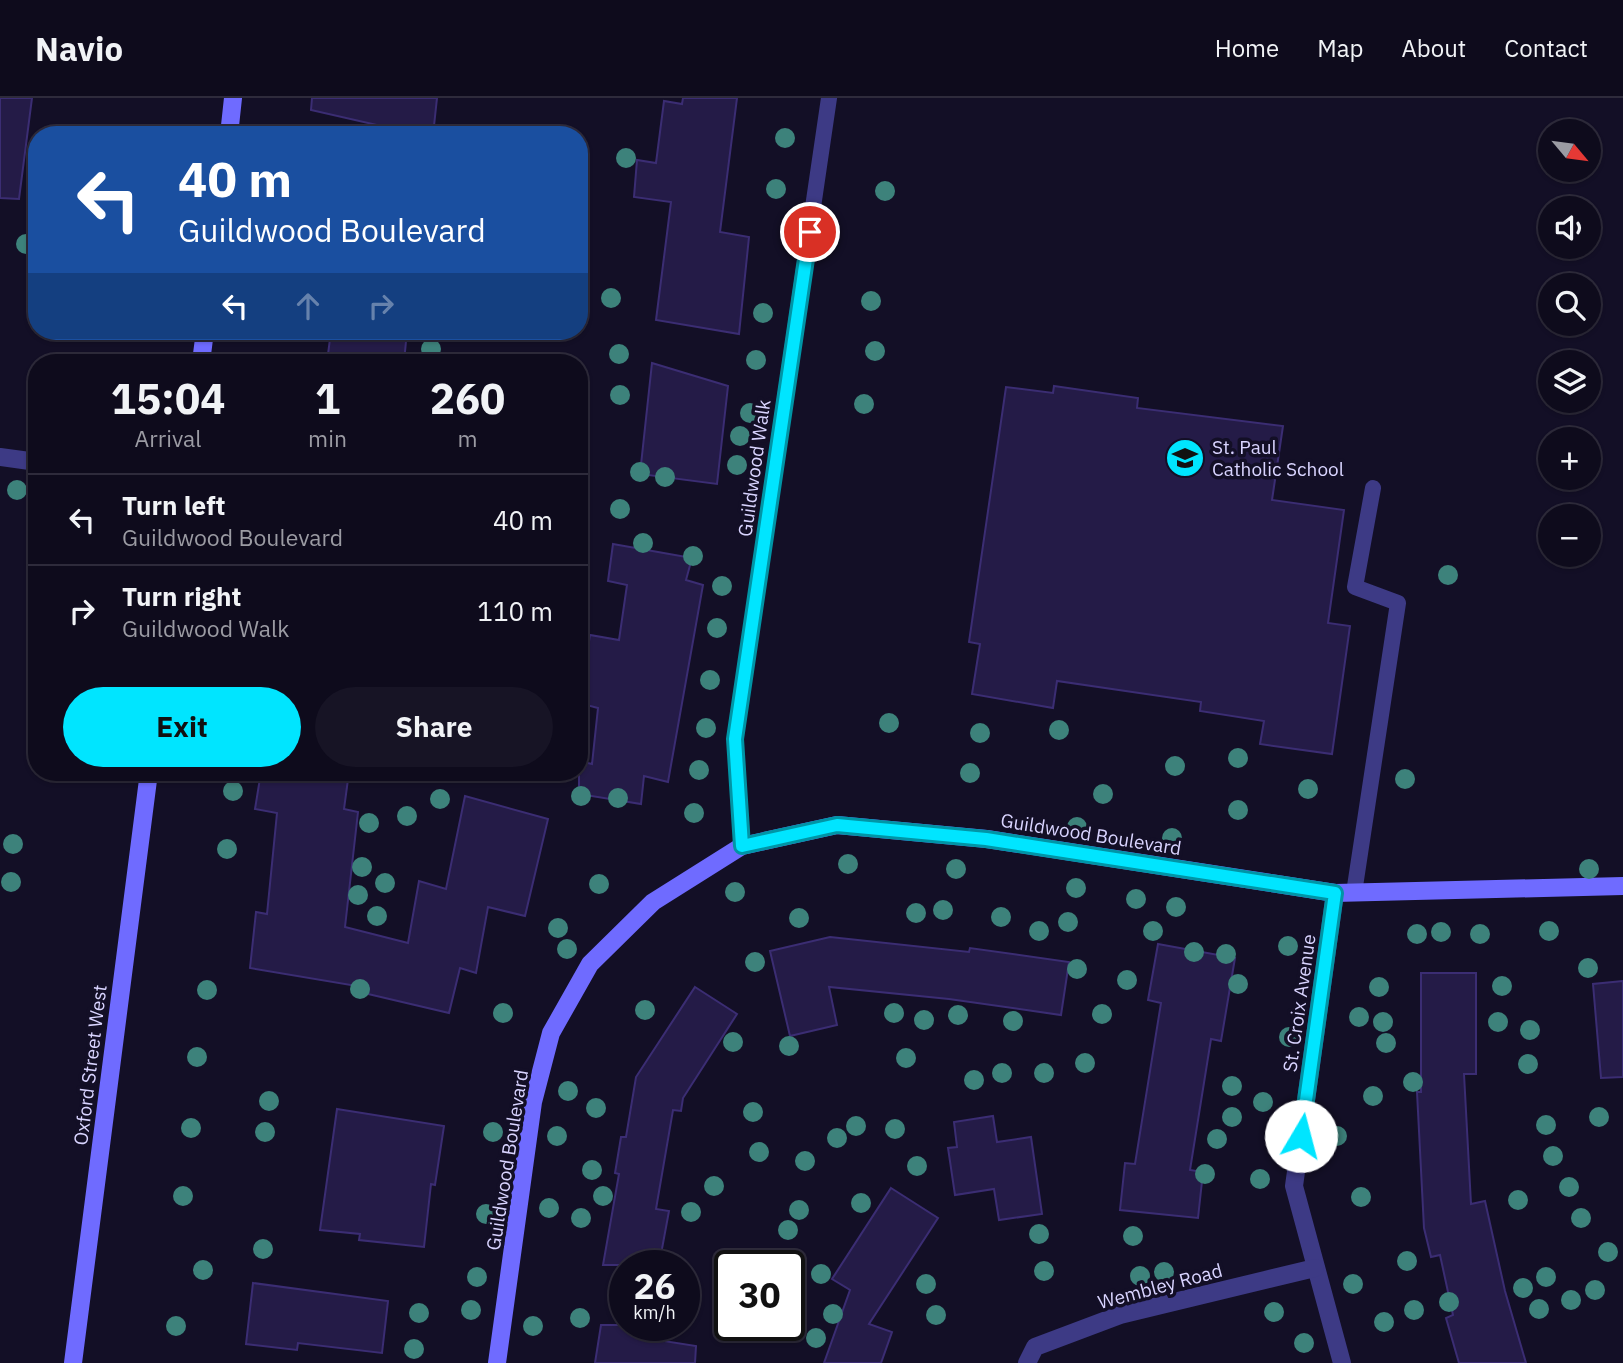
<!DOCTYPE html>
<html lang="en">
<head>
<meta charset="utf-8">
<style>
	body { margin:0; font-family:"IBM Plex Sans",sans-serif; background:#171425; color:#f1f3f6; height:100vh; display:flex; flex-direction:column; font-size:26px; white-space:nowrap }
	* { box-sizing:border-box; margin:0 }
	p { font-size:23px; color:#9b9ba3 }
	.icon { flex:none; width:38px; height:38px; fill:none; stroke:currentColor; stroke-width:2; stroke-linecap:round; stroke-linejoin:round }
	.map { position:relative; flex:1; overflow:hidden }
	.panel { position:absolute; left:28px; top:256px; width:560px; height:427px; display:flex; flex-direction:column; background:#0e0b1c; border-radius:28px; box-shadow:0 2px 5px #0004,0 0 0 2px #2e2b3b }
	.panel>* { flex:none }
	.guide { position:absolute; left:28px; top:28px; width:560px; height:214px; border-radius:28px; box-shadow:0 2px 5px #0004,0 0 0 2px #2e2b3b; background:#1a4fa0; color:#fff; overflow:hidden }
	.needle { width:46px; rotate:119deg }
	.buttons { position:absolute; left:1538px; top:21px; display:grid; gap:14px }
	.buttons a { display:grid; place-items:center; width:63px; height:63px; border-radius:50%; background:#0e0b1c; box-shadow:0 2px 5px #0004,0 0 0 2px #2e2b3b; font-size:35px }
	.speed { position:absolute; left:609px; top:1152px; display:flex; gap:14px; font-size:35px; font-weight:700; text-align:center }
	.speed>* { display:grid; place-content:center; width:91px; height:91px; border-radius:50%; background:#0e0b1c; box-shadow:0 2px 5px #0004,0 0 0 2px #2e2b3b; line-height:1 }
	.speed small { font-size:18px; font-weight:400 }
	.speed .limit { border:4px solid #111; border-radius:10px; background:#fff; color:#111 }
	.pin { position:absolute; display:grid; place-items:center; width:60px; height:60px; color:#fff; margin:-30px; border:4px solid #fff; border-radius:50%; box-shadow:0 2px 7px #0007 }
	.me { position:absolute; width:77px; margin:-38px; rotate:8deg; stroke-linejoin:round; filter:drop-shadow(0 0 5px #0008) }
	.turn { display:flex; align-items:center; gap:24px; height:147px; padding:0 35px; font-size:32px }
	.turn .icon { width:91px; height:91px; stroke-width:2.5 }
	.turn b { display:block; font-size:49px; line-height:60px }
	.lanes { display:flex; align-items:center; height:66px; padding:0 35px; background:#0003; justify-content:center; gap:35px; direction:ltr }
	.lanes .off { opacity:.35 }
	.eta { display:flex; justify-content:space-evenly; align-items:center; height:119px; text-align:center }
	.eta b { font-size:42px; font-weight:800; line-height:49px }
	.action { display:flex; gap:14px; margin-top:auto; padding:14px 35px }
	.action a { flex:1; height:80px; border-radius:42px; background:#00e5ff; color:#111; font-size:28px; font-weight:800; line-height:80px; text-align:center }
	.action a+a { background:#171425; color:#f1f3f6 }
	ul { padding:0; list-style:none }
	li { display:flex; align-items:center; gap:21px; height:91px; padding:0 35px; border-top:2px solid #2e2b3b }
	li div { flex:1 }
	li b { display:block; font-size:26px }
	li em { font-style:normal }
	header { display:flex; align-items:center; gap:42px; box-sizing:border-box; height:98px; padding:0 35px; background:#0e0b1c; border-bottom:2px solid #2e2b3b }
	header strong { font-size:33px }
	nav { display:flex; gap:38px; margin-inline-start:auto; font-size:24px }
	.map>svg:first-child { display:block }
</style>
</head>
<body>
<header>
<strong>Navio</strong>
<nav><a>Home</a><a>Map</a><a>About</a><a>Contact</a></nav>
</header>
<div class="map">
<svg width="1623" height="1265" viewBox="0 0 1623 1265">
	<rect width="100%" height="100%" fill="#130f26"/>
	<g fill="#241b47" stroke="#3b2d73" stroke-width="2">
		<polygon points="0,0 32,0 19,101 0,100"/>
		<polygon points="312,0 437,0 433,37 376,37 377,27 311,12"/>
		<polygon points="683,0 737,0 720,134 749,139 739,236 656,222 671,104 634,99 637,62 656,65 664,3 682,6"/>
		<polygon points="331,233 407,233 404,264 327,264"/>
		<polygon points="652,265 728,288 717,386 640,376"/>
		<polygon points="1054,288 1138,300 1137,310 1283,328 1272,402 1344,412 1328,525 1350,528 1332,656 1260,646 1264,623 1200,613 1201,604 1057,583 1053,610 972,596 980,546 969,544 1006,289 1053,295"/>
		<polygon points="613,446 692,460 686,482 703,487 668,684 644,678 641,706 579,696 579,663 592,666 598,610 579,605 590,537 619,542 627,487 608,483"/>
		<polygon points="261,674 349,674 344,711 358,714 345,829 408,845 419,783 446,791 465,698 548,721 525,818 488,809 476,875 460,870 449,915 368,896 369,890 250,870 256,814 267,816 277,715 255,711"/>
		<polygon points="830,839 969,854 970,850 1069,864 1061,917 949,901 829,889 837,927 790,938 770,853"/>
		<polygon points="1158,846 1235,860 1221,943 1211,941 1190,1072 1203,1074 1198,1120 1120,1112 1125,1065 1135,1066 1161,905 1148,902"/>
		<polygon points="1421,875 1476,875 1476,976 1464,976 1471,1106 1485,1103 1505,1193 1526,1265 1459,1265 1446,1220 1453,1217 1440,1157 1431,1159 1424,1130 1417,994 1421,994"/>
		<polygon points="1623,883 1623,979 1601,980 1593,886"/>
		<polygon points="695,889 737,916 683,1000 681,1013 673,1012 656,1111 669,1113 659,1167 603,1167 619,1076 615,1075 621,1039 626,1039 636,979"/>
		<polygon points="337,1011 444,1028 435,1087 431,1086 424,1149 359,1142 360,1136 320,1132"/>
		<polygon points="993,1018 997,1044 1031,1039 1042,1116 999,1122 994,1091 955,1097 948,1050 957,1049 954,1024"/>
		<polygon points="891,1090 938,1120 869,1226 892,1234 881,1265 824,1265 850,1192 832,1181"/>
		<polygon points="253,1185 388,1203 382,1255 298,1245 297,1252 246,1246"/>
		<polygon points="601,1227 634,1227 632,1238 696,1248 695,1265 595,1265"/>
	</g>
	<g fill="none" stroke-linecap="round" stroke-linejoin="round">
		<g stroke="#3d3a85" stroke-width="16">
			<polyline points="742,748 735,641 829,0"/>
			<polyline points="1354,795 1398,505 1355,489 1373,390"/>
		</g>
		<g stroke="#3d3a85" stroke-width="18">
			<polyline points="0,359 37,364"/>
			<polyline points="1335,795 1294,1088 1342,1265"/>
			<polyline points="1027,1265 1035,1249 1120,1217 1315,1170"/>
		</g>
		<g stroke="#6f6bff" stroke-width="18">
			<polyline points="229,37 233,0"/>
			<polyline points="201,264 205,233"/>
			<polyline points="73,1265 149,674"/>
			<polyline points="497,1265 533,1004 551,935 590,866 653,804 742,748 837,727 987,741 1335,795 1623,788"/>
		</g>
	</g>
	<g fill="#3d827b">
		<circle cx="785" cy="40" r="10"/>
		<circle cx="626" cy="60" r="10"/>
		<circle cx="776" cy="91" r="10"/>
		<circle cx="885" cy="93" r="10"/>
		<circle cx="26" cy="146" r="10"/>
		<circle cx="611" cy="200" r="10"/>
		<circle cx="871" cy="203" r="10"/>
		<circle cx="763" cy="215" r="10"/>
		<circle cx="431" cy="251" r="10"/>
		<circle cx="875" cy="253" r="10"/>
		<circle cx="619" cy="256" r="10"/>
		<circle cx="756" cy="262" r="10"/>
		<circle cx="620" cy="297" r="10"/>
		<circle cx="864" cy="306" r="10"/>
		<circle cx="750" cy="315" r="10"/>
		<circle cx="740" cy="338" r="10"/>
		<circle cx="737" cy="367" r="10"/>
		<circle cx="640" cy="374" r="10"/>
		<circle cx="665" cy="379" r="10"/>
		<circle cx="17" cy="392" r="10"/>
		<circle cx="620" cy="411" r="10"/>
		<circle cx="643" cy="445" r="10"/>
		<circle cx="693" cy="458" r="10"/>
		<circle cx="1448" cy="477" r="10"/>
		<circle cx="722" cy="488" r="10"/>
		<circle cx="717" cy="530" r="10"/>
		<circle cx="710" cy="582" r="10"/>
		<circle cx="889" cy="625" r="10"/>
		<circle cx="706" cy="630" r="10"/>
		<circle cx="1059" cy="632" r="10"/>
		<circle cx="980" cy="635" r="10"/>
		<circle cx="1238" cy="660" r="10"/>
		<circle cx="1175" cy="668" r="10"/>
		<circle cx="699" cy="672" r="10"/>
		<circle cx="970" cy="675" r="10"/>
		<circle cx="1405" cy="681" r="10"/>
		<circle cx="1308" cy="691" r="10"/>
		<circle cx="233" cy="693" r="10"/>
		<circle cx="1103" cy="696" r="10"/>
		<circle cx="581" cy="698" r="10"/>
		<circle cx="618" cy="700" r="10"/>
		<circle cx="440" cy="701" r="10"/>
		<circle cx="1238" cy="712" r="10"/>
		<circle cx="694" cy="715" r="10"/>
		<circle cx="407" cy="718" r="10"/>
		<circle cx="369" cy="725" r="10"/>
		<circle cx="1077" cy="729" r="10"/>
		<circle cx="1172" cy="740" r="10"/>
		<circle cx="13" cy="746" r="10"/>
		<circle cx="227" cy="751" r="10"/>
		<circle cx="848" cy="766" r="10"/>
		<circle cx="362" cy="769" r="10"/>
		<circle cx="956" cy="771" r="10"/>
		<circle cx="1589" cy="771" r="10"/>
		<circle cx="11" cy="784" r="10"/>
		<circle cx="385" cy="785" r="10"/>
		<circle cx="599" cy="786" r="10"/>
		<circle cx="1076" cy="790" r="10"/>
		<circle cx="735" cy="794" r="10"/>
		<circle cx="358" cy="797" r="10"/>
		<circle cx="1136" cy="801" r="10"/>
		<circle cx="1176" cy="809" r="10"/>
		<circle cx="943" cy="812" r="10"/>
		<circle cx="916" cy="815" r="10"/>
		<circle cx="377" cy="818" r="10"/>
		<circle cx="1001" cy="819" r="10"/>
		<circle cx="799" cy="820" r="10"/>
		<circle cx="1068" cy="824" r="10"/>
		<circle cx="558" cy="830" r="10"/>
		<circle cx="1039" cy="833" r="10"/>
		<circle cx="1153" cy="833" r="10"/>
		<circle cx="1549" cy="833" r="10"/>
		<circle cx="1441" cy="834" r="10"/>
		<circle cx="1417" cy="836" r="10"/>
		<circle cx="1480" cy="836" r="10"/>
		<circle cx="1288" cy="848" r="10"/>
		<circle cx="567" cy="851" r="10"/>
		<circle cx="1194" cy="854" r="10"/>
		<circle cx="1226" cy="856" r="10"/>
		<circle cx="755" cy="864" r="10"/>
		<circle cx="1588" cy="870" r="10"/>
		<circle cx="1077" cy="871" r="10"/>
		<circle cx="1127" cy="882" r="10"/>
		<circle cx="1238" cy="886" r="10"/>
		<circle cx="1502" cy="888" r="10"/>
		<circle cx="1379" cy="889" r="10"/>
		<circle cx="360" cy="891" r="10"/>
		<circle cx="207" cy="892" r="10"/>
		<circle cx="645" cy="912" r="10"/>
		<circle cx="503" cy="915" r="10"/>
		<circle cx="894" cy="915" r="10"/>
		<circle cx="1102" cy="916" r="10"/>
		<circle cx="958" cy="917" r="10"/>
		<circle cx="1359" cy="919" r="10"/>
		<circle cx="924" cy="922" r="10"/>
		<circle cx="1013" cy="923" r="10"/>
		<circle cx="1383" cy="924" r="10"/>
		<circle cx="1498" cy="924" r="10"/>
		<circle cx="1530" cy="932" r="10"/>
		<circle cx="1289" cy="939" r="10"/>
		<circle cx="733" cy="944" r="10"/>
		<circle cx="1386" cy="945" r="10"/>
		<circle cx="789" cy="948" r="10"/>
		<circle cx="197" cy="959" r="10"/>
		<circle cx="906" cy="960" r="10"/>
		<circle cx="1085" cy="965" r="10"/>
		<circle cx="1528" cy="966" r="10"/>
		<circle cx="1002" cy="975" r="10"/>
		<circle cx="1044" cy="975" r="10"/>
		<circle cx="974" cy="982" r="10"/>
		<circle cx="1413" cy="984" r="10"/>
		<circle cx="1232" cy="988" r="10"/>
		<circle cx="568" cy="993" r="10"/>
		<circle cx="1373" cy="998" r="10"/>
		<circle cx="269" cy="1003" r="10"/>
		<circle cx="1263" cy="1004" r="10"/>
		<circle cx="596" cy="1010" r="10"/>
		<circle cx="753" cy="1014" r="10"/>
		<circle cx="1232" cy="1019" r="10"/>
		<circle cx="1599" cy="1019" r="10"/>
		<circle cx="1546" cy="1027" r="10"/>
		<circle cx="856" cy="1028" r="10"/>
		<circle cx="191" cy="1030" r="10"/>
		<circle cx="895" cy="1031" r="10"/>
		<circle cx="265" cy="1034" r="10"/>
		<circle cx="493" cy="1034" r="10"/>
		<circle cx="557" cy="1038" r="10"/>
		<circle cx="1337" cy="1038" r="10"/>
		<circle cx="837" cy="1040" r="10"/>
		<circle cx="1217" cy="1041" r="10"/>
		<circle cx="759" cy="1054" r="10"/>
		<circle cx="1553" cy="1058" r="10"/>
		<circle cx="805" cy="1063" r="10"/>
		<circle cx="917" cy="1068" r="10"/>
		<circle cx="592" cy="1072" r="10"/>
		<circle cx="1205" cy="1076" r="10"/>
		<circle cx="1260" cy="1081" r="10"/>
		<circle cx="714" cy="1088" r="10"/>
		<circle cx="1569" cy="1089" r="10"/>
		<circle cx="183" cy="1098" r="10"/>
		<circle cx="603" cy="1098" r="10"/>
		<circle cx="1361" cy="1099" r="10"/>
		<circle cx="1518" cy="1102" r="10"/>
		<circle cx="861" cy="1105" r="10"/>
		<circle cx="549" cy="1110" r="10"/>
		<circle cx="799" cy="1112" r="10"/>
		<circle cx="691" cy="1114" r="10"/>
		<circle cx="486" cy="1116" r="10"/>
		<circle cx="581" cy="1120" r="10"/>
		<circle cx="1581" cy="1120" r="10"/>
		<circle cx="788" cy="1132" r="10"/>
		<circle cx="1039" cy="1136" r="10"/>
		<circle cx="1133" cy="1138" r="10"/>
		<circle cx="263" cy="1151" r="10"/>
		<circle cx="1608" cy="1154" r="10"/>
		<circle cx="1407" cy="1163" r="10"/>
		<circle cx="203" cy="1172" r="10"/>
		<circle cx="1044" cy="1173" r="10"/>
		<circle cx="1164" cy="1174" r="10"/>
		<circle cx="821" cy="1176" r="10"/>
		<circle cx="1140" cy="1178" r="10"/>
		<circle cx="477" cy="1179" r="10"/>
		<circle cx="1546" cy="1179" r="10"/>
		<circle cx="926" cy="1186" r="10"/>
		<circle cx="1353" cy="1186" r="10"/>
		<circle cx="1523" cy="1190" r="10"/>
		<circle cx="1595" cy="1192" r="10"/>
		<circle cx="1571" cy="1202" r="10"/>
		<circle cx="1449" cy="1204" r="10"/>
		<circle cx="1539" cy="1211" r="10"/>
		<circle cx="471" cy="1212" r="10"/>
		<circle cx="1414" cy="1212" r="10"/>
		<circle cx="1274" cy="1214" r="10"/>
		<circle cx="419" cy="1215" r="10"/>
		<circle cx="833" cy="1216" r="10"/>
		<circle cx="936" cy="1217" r="10"/>
		<circle cx="580" cy="1220" r="10"/>
		<circle cx="1384" cy="1224" r="10"/>
		<circle cx="176" cy="1228" r="10"/>
		<circle cx="533" cy="1228" r="10"/>
		<circle cx="816" cy="1240" r="10"/>
		<circle cx="1304" cy="1245" r="10"/>
		<circle cx="414" cy="1251" r="10"/>
	</g>
	<g fill="none" stroke-linecap="round" stroke-linejoin="round">
		<defs>
			<polyline id="route" points="810,134 735,641 742,748 837,727 986,741 1335,795 1301,1038"/>
		</defs>
		<use href="#route" stroke="#0095a6" stroke-width="18"/>
		<use href="#route" stroke="#00e5ff" stroke-width="12"/>
	</g>
	<defs>
		<symbol id="school-disc" viewBox="-11 -11 22 22"><circle r="9.5" fill="#00e5ff" stroke="#130f26"/><path d="M0-5L7-2L0 1L-7-2ZM-4 1L0 2.5L4 1V4Q0 6-4 4Z" fill="#111"/></symbol>
	</defs>
	<g fill-rule="evenodd">
		<use href="#school-disc" x="1163" y="338" width="44" height="44"/>
	</g>
	<g text-anchor="middle" stroke-width="7" stroke-linejoin="round" paint-order="stroke">
		<g font-size="19" fill="#d9d4ff" stroke="#130f26" text-anchor="start">
			<text x="1212" y="356">St. Paul<tspan x="1212" dy="22">Catholic School</tspan></text>
		</g>
		<g font-size="19" fill="#d9d4ff" stroke="#130f26">
			<text transform="translate(754 370) rotate(-82)" y="7">Guildwood Walk</text>
			<text transform="translate(1091 736) rotate(9)" y="7">Guildwood Boulevard</text>
			<text transform="translate(1299 905) rotate(-82)" y="7">St. Croix Avenue</text>
			<text transform="translate(90 967) rotate(-83)" y="7">Oxford Street West</text>
			<text transform="translate(507 1062) rotate(-81)" y="7">Guildwood Boulevard</text>
			<text transform="translate(1160 1188) rotate(-15)" y="7">Wembley Road</text>
		</g>
	</g>
</svg>
<div class="buttons">
<a><svg class="needle" viewBox="-14 -14 28 28"><path d="M0-13l5 13h-10z" fill="#e53935"/><path d="M0 13l5-13h-10z" fill="#9b9ba3"/></svg></a>
<a><svg class="icon" aria-label="sound" viewBox="0 0 24 24"><path d="M4 9h4l5-4v14l-5-4H4zM17 9q2 3 0 6"/></svg></a>
<a><svg class="icon" aria-label="search" viewBox="0 0 24 24"><circle cx="10" cy="10" r="6"/><path d="M15 15l6 6"/></svg></a>
<a><svg class="icon" aria-label="layers" viewBox="0 0 24 24"><path d="M12 4l9 5-9 5-9-5zM3 14l9 5 9-5"/></svg></a>
<a>+</a>
<a>−</a>
</div>
<div class="speed"><div>26<small>km/h</small></div><div class="limit">30</div></div>
<div class="pin" style="left:810px;top:134px;background:#d93025"><svg class="icon" aria-label="arrive" viewBox="0 0 24 24"><path d="M6 21V4h12l-3 4 3 4H6"/></svg></div>
<svg class="me" style="left:1301px;top:1038px" viewBox="-20 -20 40 40"><circle r="19" fill="#fff"/><path d="M0-13L10 11 0 6-10 11z" fill="#00e5ff"/></svg>
<div class="guide">
<div class="turn"><svg class="icon" aria-label="left" viewBox="0 0 24 24"><path d="M17 20v-9H6M10 6l-5 5 5 5"/></svg><div><b>40 m</b>Guildwood Boulevard</div></div>
<div class="lanes"><svg class="icon" aria-label="left" viewBox="0 0 24 24"><path d="M17 20v-9H6M10 6l-5 5 5 5"/></svg><svg class="icon off" aria-label="ahead" viewBox="0 0 24 24"><path d="M12 20V5M6 11l6-6 6 6"/></svg><svg class="icon off" aria-label="right" viewBox="0 0 24 24"><path d="M7 20v-9h11M14 6l5 5-5 5"/></svg></div>
</div>
<section class="panel">
<div class="eta">
<div><b>15:04</b><p>Arrival</p></div>
<div><b>1</b><p>min</p></div>
<div><b>260</b><p>m</p></div>
</div>
<ul>
<li><svg class="icon" aria-label="left" viewBox="0 0 24 24"><path d="M17 20v-9H6M10 6l-5 5 5 5"/></svg><div><b>Turn left</b><p>Guildwood Boulevard</p></div><em>40 m</em></li>
<li><svg class="icon" aria-label="right" viewBox="0 0 24 24"><path d="M7 20v-9h11M14 6l5 5-5 5"/></svg><div><b>Turn right</b><p>Guildwood Walk</p></div><em>110 m</em></li>
</ul>
<div class="action"><a>Exit</a><a>Share</a></div>
</section>
</div>
</body>
</html>
